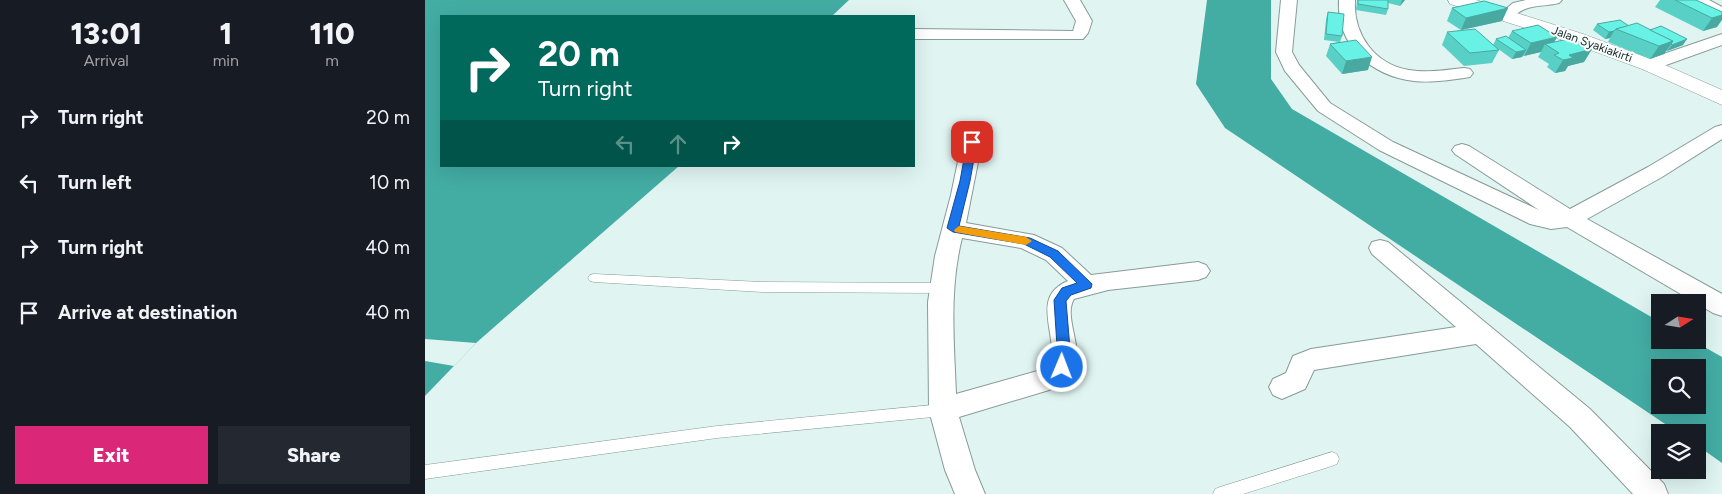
<!DOCTYPE html>
<html lang="en">
<head>
<meta charset="utf-8">
<style>
	body { margin:0; font-family:Figtree,sans-serif; background:#242831; color:#f1f3f6; height:100vh; display:flex; flex-direction:column; font-size:19px; white-space:nowrap }
	* { box-sizing:border-box; margin:0 }
	p { font-size:16px; color:#9ea1a6 }
	.icon { flex:none; width:28px; height:28px; fill:none; stroke:currentColor; stroke-width:2; stroke-linecap:round; stroke-linejoin:round }
	.map { position:relative; flex:1; overflow:hidden }
	.sheet { display:flex; flex-direction:column; background:#171b24; width:425px }
	.sheet>* { flex:none }
	.hud { position:absolute; left:15px; top:15px; width:475px; height:152px; border-radius:0px; box-shadow:0 5px 20px #0002; background:#00695c; color:#fff; overflow:hidden }
	.needle { width:32px; rotate:78deg }
	.buttons { position:absolute; left:1226px; top:294px; display:grid; gap:10px }
	.buttons a { display:grid; place-items:center; width:55px; height:55px; border-radius:0px; background:#171b24; box-shadow:0 5px 20px #0002; font-size:25px }
	.pin { position:absolute; display:grid; place-items:center; width:42px; height:42px; color:#fff; margin:-21px; border-radius:10px; box-shadow:0 2px 8px #0006 }
	.me { position:absolute; width:55px; margin:-28px; rotate:1deg; stroke-linejoin:round; filter:drop-shadow(0 0 4px #0008) }
	.turn { display:flex; align-items:center; gap:18px; height:105px; padding:0 15px; font-size:22px }
	.turn .icon { width:65px; height:65px; stroke-width:2.5 }
	.turn b { display:block; font-size:35px; line-height:42px }
	.lanes { display:flex; align-items:center; height:48px; padding:0 15px; background:#0003; justify-content:center; gap:25px; direction:ltr }
	.lanes .off { opacity:.35 }
	.eta { display:flex; justify-content:space-evenly; align-items:center; height:85px; text-align:center }
	.eta b { font-size:30px; font-weight:800; line-height:35px }
	.action { display:flex; gap:10px; margin-top:auto; padding:10px 15px }
	.action a { flex:1; height:58px; border-radius:0px; background:#db2777; color:#fff; font-size:20px; font-weight:800; line-height:58px; text-align:center }
	.action a+a { background:#242831; color:#f1f3f6 }
	ul { padding:0; list-style:none }
	li { display:flex; align-items:center; gap:15px; height:65px; padding:0 15px }
	li div { flex:1 }
	li b { display:block; font-size:19px }
	li em { font-style:normal }
	main { display:flex; flex:1; min-height:0 }
	.map>svg:first-child { display:block }
</style>
</head>
<body>
<main>
<section class="sheet">
<div class="eta">
<div><b>13:01</b><p>Arrival</p></div>
<div><b>1</b><p>min</p></div>
<div><b>110</b><p>m</p></div>
</div>
<ul>
<li><svg class="icon" aria-label="right" viewBox="0 0 24 24"><path d="M7 20v-9h11M14 6l5 5-5 5"/></svg><div><b>Turn right</b></div><em>20 m</em></li>
<li><svg class="icon" aria-label="left" viewBox="0 0 24 24"><path d="M17 20v-9H6M10 6l-5 5 5 5"/></svg><div><b>Turn left</b></div><em>10 m</em></li>
<li><svg class="icon" aria-label="right" viewBox="0 0 24 24"><path d="M7 20v-9h11M14 6l5 5-5 5"/></svg><div><b>Turn right</b></div><em>40 m</em></li>
<li><svg class="icon" aria-label="arrive" viewBox="0 0 24 24"><path d="M6 21V4h12l-3 4 3 4H6"/></svg><div><b>Arrive at destination</b></div><em>40 m</em></li>
</ul>
<div class="action"><a>Exit</a><a>Share</a></div>
</section>
<div class="map">
<svg width="1297" height="494" viewBox="0 0 1297 494">
	<rect width="100%" height="100%" fill="#e0f5f2"/>
	<g fill="#43ada4" fill-rule="evenodd">
		<polygon points="0,0 424,0 407,16 16,16 16,166 254,166 51,343 0,396"/>
		<path d="M782 0H846V79L867 109 1235 322V340H1267L1297 357V463L1273 446 1272 432H1252L800 128 771 84ZM1235 368H1272V405H1235Z"/>
	</g>
	<polygon fill="#e0f5f2" points="0,339 51,343 29,366 0,361"/>
	<g fill="none" stroke-linecap="round" stroke-linejoin="round">
		<defs>
			<g id="service">
				<polygon points="169,274 337,282 516,283 520,285 522,288 520,291 516,293 337,292 169,282 165,281 163,278 165,275"/>
				<polygon points="518,404 523,406 525,410 523,414 518,416 292,438 0,479 0,465 292,426"/>
				<polygon points="907,452 912,454 914,459 912,464 907,466 818,494 788,494 790,489 795,487"/>
			</g>
			<g id="minor">
				<polygon points="639,0 655,0 667,21 663,33 658,39 489,39 489,29 648,31 651,21"/>
				<polygon points="856,0 872,0 867,52 874,65 905,103 968,142 1114,210 1030,154 1027,150 1030,146 1037,144 1044,146 1145,209 1223,167 1290,127 1297,125 1297,139 1237,177 1162,219 1297,294 1297,316 1288,313 1142,227 1126,229 1105,224 954,150 893,111 860,71 851,52"/>
				<path d="M914 0H930C928 34 949 64 984 70 1002 73 1021 70 1039 68L1045 69 1048 73 1045 77 1039 78C1023 80 1006 83 989 81 946 76 911 45 914 0Z"/>
				<path d="M1101 0H1137L1134 3C1123 6 1108 5 1098 10 1089 14 1088 21 1076 18L1074 15 1088 3Z"/>
				<polygon points="1264,0 1284,0 1297,7 1297,18 1267,3"/>
				<polygon points="1297,34 1297,45 1230,69 1224,70 1218,69 1215,65 1218,61"/>
				<path d="M547 136 554 138 557 142 541 223 609 235 637 248 666 275 773 262 781 265 785 271 781 277 773 280 683 290 649 299C634 323 678 371 624 390L534 417 550 470 560 494H530L520 470 504 410 503 302 510 256 526 195 537 142 540 138ZM537 238 596 248 621 260 643 281C604 297 634 335 625 363L616 370 531 394C529 341 524 290 537 238Z"/>
				<polygon points="955,240 963,242 1165,409 1239,484 1243,494 1208,494 1145,427 1051,344 889,370 880,389 857,399 848,395 844,387 848,379 861,373 868,356 886,349 1031,327 947,254 944,248 947,242"/>
			</g>
			<polygon id="tertiary" points="1023,0 1051,0 1158,34 1231,61 1297,90 1297,105 1217,69 1144,42 1025,4"/>
		</defs>
		<use href="#service" stroke="#879b98" stroke-width="1"/>
		<use href="#minor" stroke="#879b98" stroke-width="2"/>
		<use href="#tertiary" stroke="#879b98" stroke-width="1"/>
		<use href="#service" fill="#fff" fill-rule="evenodd"/>
		<use href="#minor" fill="#fff" fill-rule="evenodd"/>
		<use href="#tertiary" fill="#fff" fill-rule="evenodd"/>
	</g>
	<g fill="#59d0c6">
		<polygon points="932,0 980,0 975,6 963,3 963,9 961,15 931,10"/>
		<polygon points="1235,0 1271,0 1297,12 1292,27 1278,31 1230,7"/>
		<polygon points="1027,8 1083,8 1077,21 1036,30 1022,21"/>
		<polygon points="903,12 917,36 915,42 943,70 917,74 901,56 905,44 914,42 899,40 901,19"/>
		<polygon points="1172,24 1204,26 1258,45 1242,51 1241,51 1239,54 1225,59 1183,42 1185,38 1180,39 1168,30"/>
		<polygon points="1087,31 1132,37 1129,42 1167,49 1159,62 1143,66 1140,71 1130,73 1122,67 1124,64 1113,57 1116,52 1098,56 1097,57 1087,59 1072,48 1074,50 1067,63 1039,66 1017,45 1022,32 1068,45 1071,39 1083,38"/>
	</g>
	<g fill="#49a9a1">
		<polygon points="977,0 980,0 975,6"/>
		<polygon points="1083,8 1077,21 1036,30 1041,18"/>
		<polygon points="1297,15 1297,20 1292,27 1278,31 1287,18"/>
		<polygon points="1189,31 1185,38 1180,39 1184,32"/>
		<polygon points="1132,37 1126,48 1120,44 1116,52 1099,56 1106,43"/>
		<polygon points="1262,39 1258,45 1242,51 1247,45"/>
		<polygon points="1248,41 1239,54 1225,59 1234,46"/>
		<polygon points="1167,49 1159,62 1143,66 1140,71 1130,73 1138,60 1144,55"/>
		<polygon points="1101,50 1097,57 1087,59 1091,52"/>
		<polygon points="947,57 943,70 917,74 921,61"/>
	</g>
	<g fill="#68f2e6" stroke="#49a9a1">
		<polygon points="933,0 963,0 963,9 933,4"/>
		<polygon points="1250,0 1271,0 1297,12 1297,15 1287,18"/>
		<polygon points="1059,1 1083,8 1041,18 1027,8"/>
		<polygon points="903,12 919,14 917,36 901,34"/>
		<polygon points="1195,20 1204,26 1191,29 1189,31 1184,32 1172,24"/>
		<polygon points="1212,23 1248,41 1234,46 1191,29"/>
		<polygon points="1113,25 1132,37 1106,43 1087,31"/>
		<polygon points="1236,26 1262,39 1247,45 1246,44 1248,41 1225,30"/>
		<polygon points="1050,29 1074,50 1045,53 1022,32"/>
		<polygon points="1081,36 1101,50 1091,52 1071,39"/>
		<polygon points="1148,38 1167,49 1144,55 1148,58 1138,60 1129,55 1134,53 1120,44"/>
		<polygon points="931,40 947,57 921,61 905,44"/>
	</g>
	<polygon fill="#1a73e8" stroke="#114b97" points="547,138 552,142 545,181 534,226 605,238 633,251 667,284 666,288 646,295 641,301 646,361 642,371 637,373 633,371 631,367 633,361 629,300 637,288 652,283 625,257 599,244 528,232 522,228 535,181 542,142"/>
	<polygon fill="#f59e0b" points="534,226 601,237 607,241 601,245 530,232 529,230"/>
	<g text-anchor="middle" stroke-width="4" stroke-linejoin="round" paint-order="stroke">
		<g font-size="12" fill="#1d2524" stroke="#f7fffe">
			<text transform="translate(1167 44) rotate(20)" y="4">Jalan Syakiakirti</text>
		</g>
	</g>
</svg>
<div class="buttons">
<a><svg class="needle" viewBox="-14 -14 28 28"><path d="M0-13l5 13h-10z" fill="#e53935"/><path d="M0 13l5-13h-10z" fill="#9ea1a6"/></svg></a>
<a><svg class="icon" aria-label="search" viewBox="0 0 24 24"><circle cx="10" cy="10" r="6"/><path d="M15 15l6 6"/></svg></a>
<a><svg class="icon" aria-label="layers" viewBox="0 0 24 24"><path d="M12 4l9 5-9 5-9-5zM3 14l9 5 9-5"/></svg></a>
</div>
<div class="pin" style="left:547px;top:142px;background:#d93025"><svg class="icon" aria-label="arrive" viewBox="0 0 24 24"><path d="M6 21V4h12l-3 4 3 4H6"/></svg></div>
<svg class="me" style="left:637px;top:367px" viewBox="-20 -20 40 40"><circle r="17" fill="#1a73e8" stroke="#fff" stroke-width="3"/><path d="M0-11L8 9 0 5-8 9z" fill="#fff"/></svg>
<div class="hud">
<div class="turn"><svg class="icon" aria-label="right" viewBox="0 0 24 24"><path d="M7 20v-9h11M14 6l5 5-5 5"/></svg><div><b>20 m</b>Turn right</div></div>
<div class="lanes"><svg class="icon off" aria-label="left" viewBox="0 0 24 24"><path d="M17 20v-9H6M10 6l-5 5 5 5"/></svg><svg class="icon off" aria-label="ahead" viewBox="0 0 24 24"><path d="M12 20V5M6 11l6-6 6 6"/></svg><svg class="icon" aria-label="right" viewBox="0 0 24 24"><path d="M7 20v-9h11M14 6l5 5-5 5"/></svg></div>
</div>
</div>
</main>
</body>
</html>
